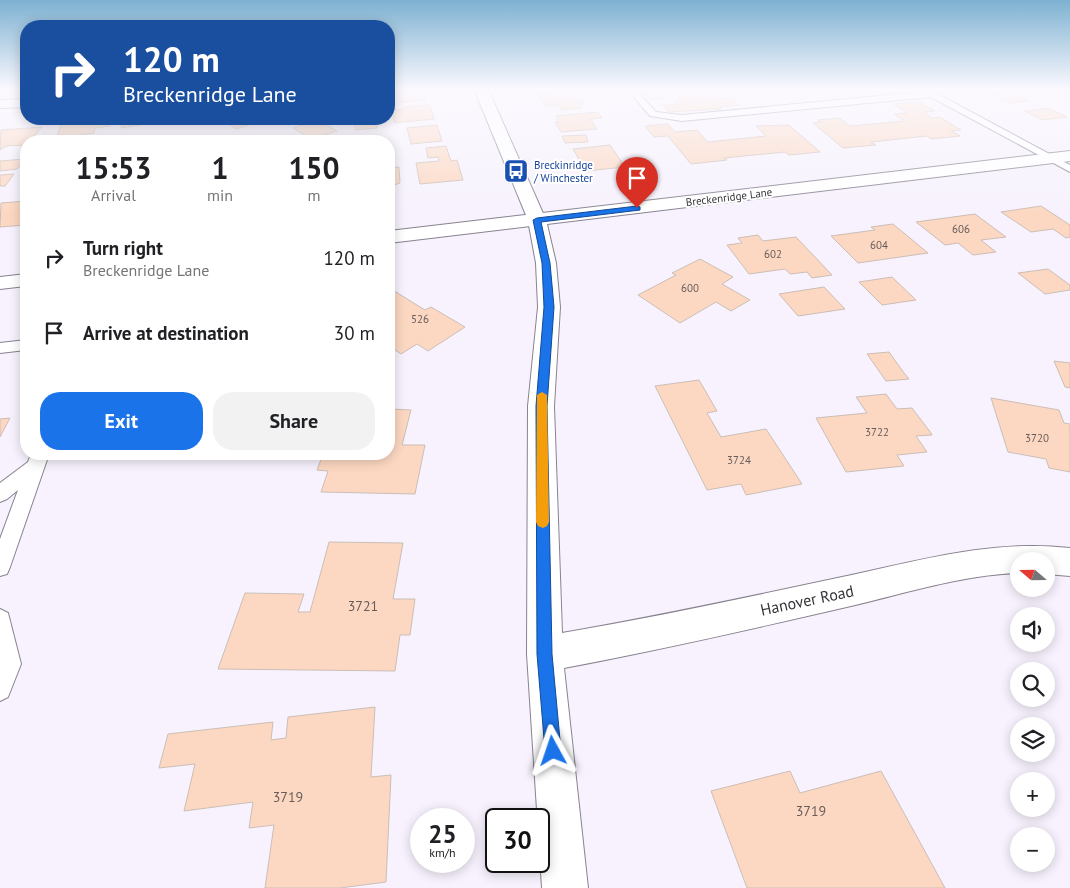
<!DOCTYPE html>
<html lang="en">
<head>
<meta charset="utf-8">
<style>
	body { margin:0; font-family:"PT Sans",sans-serif; background:#f2f2f2; color:#202124; height:100vh; display:flex; flex-direction:column; font-size:19px; white-space:nowrap }
	* { box-sizing:border-box; margin:0 }
	p { font-size:16px; color:#757577 }
	.icon { flex:none; width:28px; height:28px; fill:none; stroke:currentColor; stroke-width:2; stroke-linecap:round; stroke-linejoin:round }
	.map { position:relative; flex:1; overflow:hidden }
	.side { position:absolute; left:20px; top:135px; width:375px; height:325px; display:flex; flex-direction:column; background:#fff; border-radius:20px; box-shadow:0 2px 12px #0003 }
	.side>* { flex:none }
	.top-card { position:absolute; left:20px; top:20px; width:375px; height:105px; border-radius:20px; box-shadow:0 2px 12px #0003; background:#1a4fa0; color:#fff; overflow:hidden }
	.needle { width:32px; rotate:290deg }
	.fabs { position:absolute; left:1010px; top:552px; display:grid; gap:10px }
	.fabs a { display:grid; place-items:center; width:45px; height:45px; border-radius:50%; background:#fff; box-shadow:0 2px 12px #0003; font-size:25px }
	.speed { position:absolute; left:410px; top:808px; display:flex; gap:10px; font-size:25px; font-weight:700; text-align:center }
	.speed>* { display:grid; place-content:center; width:65px; height:65px; border-radius:50%; background:#fff; box-shadow:0 2px 12px #0003; line-height:1 }
	.speed small { font-size:12px; font-weight:400 }
	.speed .limit { border:2px solid #111; border-radius:8px; background:#fff; color:#111 }
	.pin { position:absolute; display:grid; place-items:center; width:42px; height:42px; color:#fff; margin:-51px -21px; border-radius:50% 50% 50% 0; rotate:-45deg; box-shadow:0 0 5px #0007 }
	.pin .icon { rotate:45deg }
	.me { position:absolute; width:55px; margin:-28px; rotate:355deg; stroke-linejoin:round; filter:drop-shadow(0 0 4px #0008) }
	.turn { display:flex; align-items:center; gap:18px; height:105px; padding:0 20px; font-size:22px }
	.turn .icon { width:65px; height:65px; stroke-width:2.5 }
	.turn b { display:block; font-size:35px; line-height:42px }
	.eta { display:flex; justify-content:space-evenly; align-items:center; height:85px; text-align:center }
	.eta b { font-size:30px; font-weight:800; line-height:35px }
	.action { display:flex; gap:10px; margin-top:auto; padding:10px 20px }
	.action a { flex:1; height:58px; border-radius:20px; background:#1a73e8; color:#fff; font-size:20px; font-weight:800; line-height:58px; text-align:center }
	.action a+a { background:#f2f2f2; color:#202124 }
	ul { padding:0; list-style:none }
	li { display:flex; align-items:center; gap:15px; height:75px; padding:0 20px }
	li div { flex:1 }
	li b { display:block; font-size:19px }
	li em { font-style:normal }
	.map>svg:first-child { display:block }
</style>
</head>
<body>
<div class="map">
<svg width="1070" height="888" viewBox="0 0 1070 888">
	<rect width="100%" height="100%" fill="#f7f2fd"/>
	<g fill="#fcd8c2" stroke="#ccbeb6">
		<polygon points="394,89 423,89 426,100 400,102 399,94 395,94"/>
		<polygon points="672,89 707,89 717,98 732,99 739,105 720,107 722,109 669,112 663,105 678,104 675,101 683,100"/>
		<polygon points="657,90 665,98 645,100 638,92"/>
		<polygon points="569,91 577,101 582,100 585,104 578,104 581,108 562,110 559,105 546,106 538,94"/>
		<polygon points="1010,91 1029,101 1010,103 991,93"/>
		<polygon points="919,102 935,111 924,112 932,118 940,117 961,130 951,131 960,136 931,139 927,136 871,142 876,145 843,148 813,123 821,122 818,120 839,118 850,126 905,121 894,114 907,113 894,104"/>
		<polygon points="430,105 434,119 394,123 393,110 404,109 404,107"/>
		<polygon points="1048,108 1067,117 1043,120 1025,111"/>
		<polygon points="597,112 602,118 590,119 597,129 561,132 555,122 559,121 556,116"/>
		<polygon points="119,119 161,119 162,121 122,128"/>
		<polygon points="234,119 252,119 257,122 236,129 225,121"/>
		<polygon points="98,120 97,123 111,121 109,126 95,128 94,133 74,136 72,141 55,141 61,125"/>
		<polygon points="317,120 337,131 312,139 293,128"/>
		<polygon points="376,122 377,128 355,130 355,124"/>
		<polygon points="668,124 675,132 697,130 708,142 766,136 756,126 789,125 820,152 789,155 785,152 724,158 727,160 691,164 668,136 654,137 645,126"/>
		<polygon points="437,125 442,141 411,144 407,128"/>
		<polygon points="42,127 30,141 26,141 26,145 6,146 0,150 1,130"/>
		<polygon points="586,135 588,142 565,143 562,136"/>
		<polygon points="610,145 625,167 586,171 573,149"/>
		<polygon points="446,146 451,161 457,160 463,180 420,184 416,163 439,161 438,157 428,158 426,148"/>
		<polygon points="25,159 17,169 0,171 0,161"/>
		<polygon points="399,167 400,183 389,187 389,168"/>
		<polygon points="14,174 5,186 0,186 0,175"/>
		<polygon points="26,201 26,225 0,227 1,203"/>
		<polygon points="1041,206 1070,225 1070,237 1066,238 1053,229 1031,232 1001,212"/>
		<polygon points="975,214 1006,237 981,240 996,252 973,255 958,243 945,245 916,222"/>
		<polygon points="893,224 928,253 858,263 831,236 875,230 871,227"/>
		<polygon points="758,235 763,241 796,237 832,275 812,278 807,272 790,274 785,269 749,274 727,245 742,243 738,238"/>
		<polygon points="700,259 733,277 722,284 750,300 731,311 716,302 680,323 638,295 676,275 672,273"/>
		<polygon points="1048,269 1070,285 1070,290 1045,294 1018,273"/>
		<polygon points="892,277 916,300 882,305 859,282"/>
		<polygon points="824,287 845,309 798,316 779,294"/>
		<polygon points="391,289 425,310 431,307 465,327 428,351 417,344 401,354 391,347 389,348 389,290"/>
		<polygon points="889,352 904,373 909,379 886,381 867,354"/>
		<polygon points="1054,361 1070,363 1070,388 1065,387"/>
		<polygon points="699,380 717,411 707,413 721,437 766,429 802,484 746,495 741,484 707,490 655,386"/>
		<polygon points="886,394 897,409 912,408 931,433 932,435 916,436 927,452 897,455 904,466 846,472 816,418 867,413 856,397"/>
		<polygon points="991,398 1059,410 1064,423 1070,424 1070,472 1049,468 1046,459 1008,452"/>
		<polygon points="389,409 411,410 402,445 425,445 415,494 321,492 328,471 317,470 323,454 389,454"/>
		<polygon points="10,418 0,437 0,419"/>
		<polygon points="329,542 403,543 393,599 415,599 410,635 400,635 395,671 218,669 245,593 304,594 298,612 310,612"/>
		<polygon points="375,707 371,777 391,775 386,882 340,888 265,888 274,825 249,828 253,802 184,811 195,764 159,768 168,734 273,722 271,740 286,738 288,717"/>
		<polygon points="790,771 800,793 881,771 945,888 747,888 711,791"/>
	</g>
	<g fill="none" stroke-linecap="round" stroke-linejoin="round">
		<defs>
			<g id="lane">
				<polygon points="627,89 635,89 656,112 682,115 932,91 1070,165 1070,172 931,97 682,121 650,116"/>
				<polygon points="26,340 26,350 0,353 0,343"/>
				<polygon points="31,454 49,454 10,567 7,574 0,576 0,539 18,490 7,499 0,502 0,483 28,462"/>
				<polygon points="0,609 8,613 21,664 8,697 0,701"/>
			</g>
			<g id="street">
				<path d="M474 89H488L546 220 556 263 560 307 554 406 562 633C656 617 749 597 842 577 918 561 991 539 1070 548V576L1046 574V561H1019V573C962 575 906 593 851 606 756 628 660 650 564 668L588 888H542L527 654 528 406 538 307 536 263 528 220Z"/>
				<polygon points="26,99 26,107 0,108 0,100"/>
			</g>
			<g id="secondary">
				<polygon points="1070,151 1070,161 389,243 389,231"/>
				<polygon points="26,274 26,286 0,289 0,277"/>
			</g>
		</defs>
		<use href="#lane" stroke="#88838f" stroke-width="2"/>
		<use href="#street" stroke="#88838f" stroke-width="2"/>
		<use href="#secondary" stroke="#88838f" stroke-width="2"/>
		<use href="#lane" fill="#fff" fill-rule="evenodd"/>
		<use href="#street" fill="#fff" fill-rule="evenodd"/>
		<use href="#secondary" fill="#fff" fill-rule="evenodd"/>
	</g>
	<linearGradient id="sky" x2="0" y2="1"><stop stop-color="#7db1d1"/><stop offset="0.42" stop-color="#fbf9fe"/><stop offset="1" stop-color="#fbf9fe" stop-opacity="0"/></linearGradient>
	<rect width="1070" height="213" fill="url(#sky)"/>
	<polygon fill="#1a73e8" stroke="#114b97" points="637,206 640,207 640,210 541,222 550,263 554,307 547,406 552,654 561,751 559,757 553,760 547,757 545,751 537,654 536,406 544,307 542,263 533,220 537,218"/>
	<polygon fill="#f59e0b" points="542,392 547,395 549,522 547,526 543,528 538,526 536,522 537,395"/>
	<defs>
		<symbol id="bus-square" viewBox="-11 -11 22 22"><rect x="-9" y="-9" width="18" height="18" rx="4" fill="#1a4fb4" stroke="#fff"/><path d="M-5-6H5V4H4V6H2V4H-2V6H-4V4H-5ZM-3.5-4V0h7V-4ZM-3.5 1.2v1.5H-2V1.2ZM2 1.2v1.5H3.5V1.2Z" fill="#fff"/></symbol>
	</defs>
	<g fill-rule="evenodd">
		<use href="#bus-square" x="502" y="157" width="28" height="28"/>
	</g>
	<g text-anchor="middle" stroke-width="4" stroke-linejoin="round" paint-order="stroke">
		<g font-size="11" fill="#164399" stroke="#fff" text-anchor="start">
			<text x="534" y="169">Breckinridge<tspan x="534" dy="13">/ Winchester</tspan></text>
		</g>
		<g font-size="11" fill="#363439" stroke="#fff">
			<text transform="translate(729 197) rotate(-7)" y="4">Breckenridge Lane</text>
		</g>
		<g font-size="11" fill="#685d5b">
			<text x="961" y="233">606</text>
			<text x="879" y="249">604</text>
			<text x="773" y="258">602</text>
			<text x="690" y="292">600</text>
			<text x="420" y="323">526</text>
			<text x="877" y="436">3722</text>
			<text x="1037" y="442">3720</text>
			<text x="739" y="464">3724</text>
		</g>
		<g font-size="14" fill="#685d5b">
			<text x="363" y="611">3721</text>
			<text x="288" y="802">3719</text>
			<text x="811" y="816">3719</text>
		</g>
		<g font-size="16" fill="#363439" stroke="#fff">
			<text transform="translate(807 600) rotate(-12)" y="6">Hanover Road</text>
		</g>
	</g>
</svg>
<div class="fabs">
<a><svg class="needle" viewBox="-14 -14 28 28"><path d="M0-13l5 13h-10z" fill="#e53935"/><path d="M0 13l5-13h-10z" fill="#757577"/></svg></a>
<a><svg class="icon" aria-label="sound" viewBox="0 0 24 24"><path d="M4 9h4l5-4v14l-5-4H4zM17 9q2 3 0 6"/></svg></a>
<a><svg class="icon" aria-label="search" viewBox="0 0 24 24"><circle cx="10" cy="10" r="6"/><path d="M15 15l6 6"/></svg></a>
<a><svg class="icon" aria-label="layers" viewBox="0 0 24 24"><path d="M12 4l9 5-9 5-9-5zM3 14l9 5 9-5"/></svg></a>
<a>+</a>
<a>−</a>
</div>
<div class="speed"><div>25<small>km/h</small></div><div class="limit">30</div></div>
<div class="pin" style="left:637px;top:208px;background:#d93025"><svg class="icon" aria-label="arrive" viewBox="0 0 24 24"><path d="M6 21V4h12l-3 4 3 4H6"/></svg></div>
<svg class="me" style="left:553px;top:751px" viewBox="-20 -20 40 40"><path d="M0-17L14 15 0 8-14 15z" fill="#1a73e8" stroke="#fff" stroke-width="4"/></svg>
<div class="top-card">
<div class="turn"><svg class="icon" aria-label="right" viewBox="0 0 24 24"><path d="M7 20v-9h11M14 6l5 5-5 5"/></svg><div><b>120 m</b>Breckenridge Lane</div></div>
</div>
<section class="side">
<div class="eta">
<div><b>15:53</b><p>Arrival</p></div>
<div><b>1</b><p>min</p></div>
<div><b>150</b><p>m</p></div>
</div>
<ul>
<li><svg class="icon" aria-label="right" viewBox="0 0 24 24"><path d="M7 20v-9h11M14 6l5 5-5 5"/></svg><div><b>Turn right</b><p>Breckenridge Lane</p></div><em>120 m</em></li>
<li><svg class="icon" aria-label="arrive" viewBox="0 0 24 24"><path d="M6 21V4h12l-3 4 3 4H6"/></svg><div><b>Arrive at destination</b></div><em>30 m</em></li>
</ul>
<div class="action"><a>Exit</a><a>Share</a></div>
</section>
</div>
</body>
</html>
